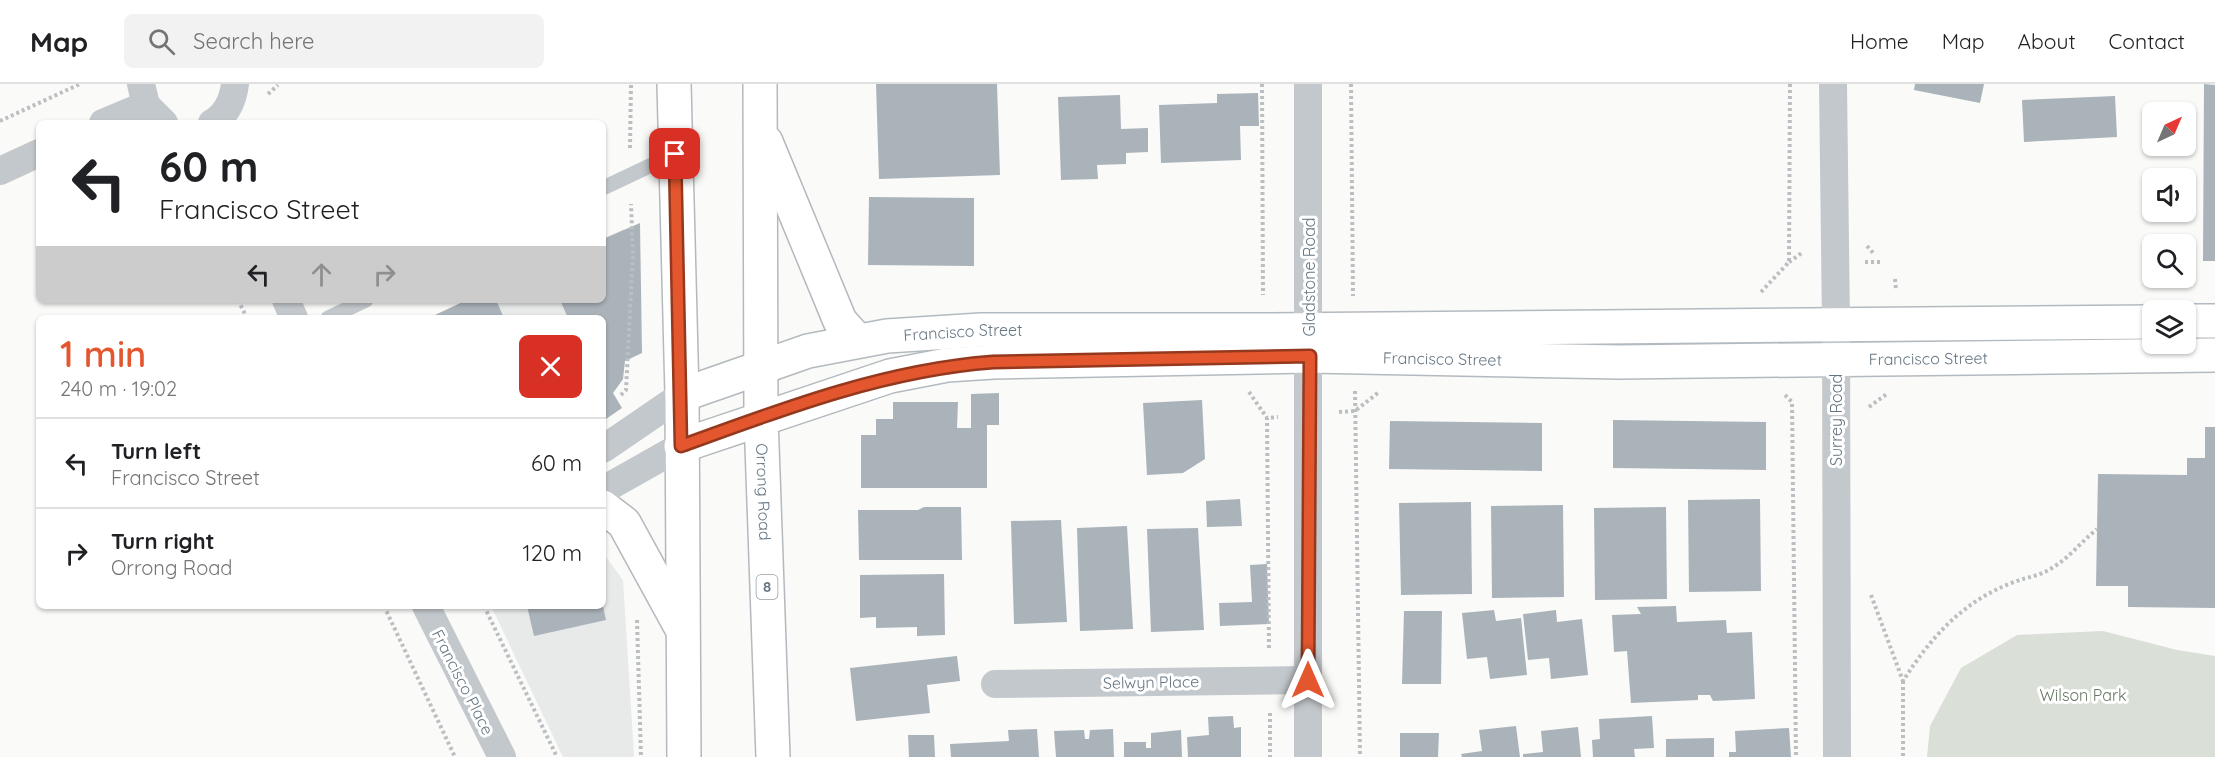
<!DOCTYPE html>
<html lang="en">
<head>
<meta charset="utf-8">
<style>
	body { margin:0; font-family:Quicksand,sans-serif; background:#f2f2f2; color:#202124; height:100vh; display:flex; flex-direction:column; font-size:22px; white-space:nowrap }
	* { box-sizing:border-box; margin:0 }
	p { font-size:20px; color:#757577 }
	.icon { flex:none; width:33px; height:33px; fill:none; stroke:currentColor; stroke-width:2; stroke-linecap:round; stroke-linejoin:round }
	.map { position:relative; flex:1; overflow:hidden }
	.drawer { position:absolute; left:36px; top:231px; width:570px; height:294px; display:flex; flex-direction:column; background:#fff; border-radius:9px; box-shadow:0 2px 4px #0004 }
	.drawer>* { flex:none }
	.hud { position:absolute; left:36px; top:36px; width:570px; height:183px; border-radius:9px; box-shadow:0 2px 4px #0004; background:#fff; color:#202124; overflow:hidden }
	.needle { width:39px; rotate:44deg }
	.fabs { position:absolute; left:2142px; top:18px; display:grid; gap:12px }
	.fabs a { display:grid; place-items:center; width:54px; height:54px; border-radius:9px; background:#fff; box-shadow:0 2px 4px #0004; font-size:30px }
	.pin { position:absolute; display:grid; place-items:center; width:51px; height:51px; color:#fff; margin:-26px; border-radius:12px; box-shadow:0 3px 9px #0006 }
	.me { position:absolute; width:66px; margin:-33px; rotate:0deg; stroke-linejoin:round; filter:drop-shadow(0 0 4px #0008) }
	.turn { display:flex; align-items:center; gap:21px; height:126px; padding:0 24px; font-size:27px }
	.turn .icon { width:78px; height:78px; stroke-width:2.5 }
	.turn b { display:block; font-size:42px; line-height:51px }
	.lanes { display:flex; align-items:center; height:57px; padding:0 24px; background:#0003; justify-content:center; gap:30px; direction:ltr }
	.lanes .off { opacity:.35 }
	.round { display:grid; place-items:center; flex:none; width:63px; height:63px; border-radius:9px; background:#f2f2f2 }
	.headline { display:flex; align-items:center; justify-content:space-between; height:102px; padding:0 24px }
	h1 { font-size:36px; font-weight:600; line-height:45px; color:#e4572e }
	ul { padding:0; list-style:none }
	li { display:flex; align-items:center; gap:18px; height:90px; padding:0 24px; border-top:2px solid #e0e0e0 }
	li div { flex:1 }
	li b { display:block; font-size:22px }
	li em { font-style:normal }
	header { display:flex; align-items:center; gap:36px; box-sizing:border-box; height:84px; padding:0 30px; background:#fff; border-bottom:2px solid #e0e0e0 }
	header strong { font-size:28px }
	nav { display:flex; gap:33px; margin-inline-start:auto; font-size:21px }
	.search { width:420px; height:54px; background:#f2f2f2; display:flex; align-items:center; gap:15px; box-sizing:border-box; padding:0 21px; border-radius:9px; color:#757577; font-size:22px }
	.map>svg:first-child { display:block }
</style>
</head>
<body>
<header>
<strong>Map</strong>
<div class="search"><svg class="icon" aria-label="search" viewBox="0 0 24 24"><circle cx="10" cy="10" r="6"/><path d="M15 15l6 6"/></svg>Search here</div>
<nav><a>Home</a><a>Map</a><a>About</a><a>Contact</a></nav>
</header>
<div class="map">
<svg width="2215" height="673" viewBox="0 0 2215 673">
	<rect width="100%" height="100%" fill="#fafaf8"/>
	<g fill="#e8e9e9">
		<polygon points="624,145 623,295 613,309 603,316 603,234 428,234 467,216 603,216 603,155"/>
		<polygon points="603,469 623,496 634,673 563,673 491,522 603,522"/>
	</g>
	<polygon fill="#dadfd7" points="2103,547 2177,566 2215,572 2215,673 1927,673 1930,642 1961,584 2017,551"/>
	<g fill="#aab3b9">
		<polygon points="876,0 997,0 1000,91 879,95"/>
		<polygon points="1915,0 1984,0 1980,19 1914,6"/>
		<polygon points="2204,0 2215,1 2215,177 2203,177"/>
		<polygon points="1258,9 1259,42 1240,42 1241,76 1161,79 1159,21 1217,19 1217,10"/>
		<polygon points="1120,11 1121,45 1148,44 1148,68 1126,69 1126,80 1097,81 1098,95 1061,96 1058,13"/>
		<polygon points="2115,12 2117,53 2024,58 2022,16"/>
		<polygon points="869,113 974,114 974,182 868,181"/>
		<polygon points="640,139 642,269 625,277 623,295 613,309 622,324 603,337 603,234 568,234 560,216 603,216 603,155"/>
		<polygon points="467,216 496,216 504,234 437,234 435,231"/>
		<polygon points="999,309 999,341 987,341 987,404 861,404 861,351 876,351 876,335 893,335 893,318 958,318 957,344 971,344 971,310"/>
		<polygon points="1202,316 1205,375 1183,389 1147,391 1143,319"/>
		<polygon points="1613,336 1766,338 1766,386 1613,384"/>
		<polygon points="1390,337 1542,339 1542,387 1389,385"/>
		<polygon points="2205,343 2215,343 2215,524 2128,523 2128,502 2096,502 2098,390 2187,391 2187,374 2205,374"/>
		<polygon points="1240,415 1242,442 1207,443 1206,417"/>
		<polygon points="1760,415 1761,507 1689,508 1688,416"/>
		<polygon points="1471,418 1472,510 1401,511 1399,419"/>
		<polygon points="1563,421 1564,513 1492,514 1491,422"/>
		<polygon points="924,423 961,423 962,476 859,476 858,426 918,426"/>
		<polygon points="1666,423 1667,515 1595,516 1594,424"/>
		<polygon points="1061,436 1067,538 1014,540 1011,437"/>
		<polygon points="1127,442 1133,545 1080,547 1077,444"/>
		<polygon points="1198,444 1204,546 1151,548 1147,445"/>
		<polygon points="1267,480 1269,540 1220,542 1219,519 1252,518 1250,481"/>
		<polygon points="944,490 945,551 917,552 917,543 876,544 876,533 860,534 860,491"/>
		<polygon points="527,522 603,522 606,536 534,552"/>
		<polygon points="1676,522 1677,538 1726,536 1727,549 1752,548 1755,615 1713,617 1710,611 1698,611 1698,616 1631,619 1627,567 1614,568 1612,531 1641,530 1637,523"/>
		<polygon points="1494,526 1496,537 1521,534 1527,591 1490,595 1487,573 1467,575 1462,529"/>
		<polygon points="1556,526 1557,538 1582,535 1588,591 1551,595 1549,574 1528,576 1523,530"/>
		<polygon points="1404,527 1442,527 1441,600 1402,600"/>
		<polygon points="957,572 960,597 927,601 930,629 856,637 850,584"/>
		<polygon points="1233,632 1234,644 1241,643 1241,673 1188,673 1187,653 1209,651 1208,633"/>
		<polygon points="1652,632 1654,664 1634,665 1635,673 1593,673 1592,656 1600,655 1599,635"/>
		<polygon points="1516,642 1520,673 1462,673 1461,670 1482,667 1479,646"/>
		<polygon points="1578,643 1581,673 1523,673 1523,670 1543,668 1541,647"/>
		<polygon points="1789,644 1791,673 1729,673 1729,668 1736,668 1735,647"/>
		<polygon points="1037,645 1039,673 951,673 950,660 1009,657 1008,646"/>
		<polygon points="1113,645 1114,673 1056,673 1054,647 1084,646 1085,655 1089,655 1090,646"/>
		<polygon points="1181,646 1182,673 1124,673 1124,658 1146,658 1146,664 1151,664 1151,649"/>
		<polygon points="1400,649 1439,649 1438,673 1400,673"/>
		<polygon points="908,651 934,651 935,673 909,673"/>
		<polygon points="1714,654 1714,673 1666,673 1666,655"/>
	</g>
	<g fill="none" stroke-linecap="round" stroke-linejoin="round">
		<defs>
			<g id="secondary">
				<polyline points="2186,237 2215,237"/>
				<path id="s1" d="M682 311 808 267 887 252 981 246H1263L2152 238"/>
				<path id="s2" d="M681 362 890 292 947 281 993 278 1310 272 1620 278 2215 271"/>
			</g>
			<g id="highway">
				<polyline points="674,0 682,311 684,673"/>
				<path id="s3" d="M760 0 761 333 773 673"/>
				<polyline points="766,58 840,237 858,257"/>
				<polyline points="603,423 624,439 681,543"/>
			</g>
		</defs>
		<use href="#secondary" stroke="#b3babf" stroke-width="36"/>
		<use href="#highway" stroke="#b4b9bd" stroke-width="36"/>
		<g stroke="#bbbfc2" stroke-width="4" stroke-dasharray="3 3" stroke-linecap="butt">
			<polyline points="1262,0 1263,211"/>
			<polyline points="1351,0 1353,212"/>
			<polyline points="268,10 278,1"/>
			<polyline points="0,37 80,0"/>
			<polyline points="630,64 631,0"/>
			<polyline points="1867,162 1875,171"/>
			<polyline points="1789,178 1803,168"/>
			<polyline points="1865,178 1881,178"/>
			<polyline points="1895,195 1896,206"/>
			<polyline points="1761,208 1789,178 1790,0"/>
			<polyline points="238,216 247,234"/>
			<polyline points="1355,307 1360,673"/>
			<polyline points="1249,308 1267,334"/>
			<polyline points="621,311 626,306 633,170 631,120"/>
			<polyline points="1785,311 1792,318 1796,673"/>
			<polyline points="1869,323 1887,310"/>
			<polyline points="1339,328 1355,327 1379,308"/>
			<path d="M1871 511 1903 597C1931 553 1963 517 2014 498 2027 493 2040 492 2052 484 2069 474 2082 457 2097 445"/>
			<polyline points="384,522 455,673"/>
			<polyline points="484,522 557,673"/>
			<polyline points="637,536 641,673"/>
			<polyline points="1269,564 1267,334 1278,333"/>
			<polyline points="1903,597 1903,673"/>
			<polyline points="1270,629 1270,673"/>
		</g>
		<g stroke="#c3c8cc" stroke-width="15">
			<polyline points="603,104 675,70"/>
			<polyline points="328,234 366,216"/>
		</g>
		<g stroke="#c3c8cc" stroke-width="28">
			<polyline points="141,0 146,21 164,39"/>
			<polyline points="1833,0 1836,240 1837,673"/>
			<polyline points="103,39 146,21"/>
			<path d="M212 39C226 31 233 16 235 0"/>
			<polyline points="0,87 39,69"/>
			<polyline points="286,216 294,234"/>
			<polyline points="603,365 682,311"/>
			<polyline points="603,406 681,362"/>
			<polyline points="426,522 502,673"/>
			<polyline points="995,600 1308,596"/>
			<polyline points="1308,673 1308,0"/>
		</g>
		<use href="#secondary" stroke="#fff" stroke-width="33"/>
		<use href="#highway" stroke="#fff" stroke-width="33"/>
	</g>
	<g fill="none" stroke-linecap="round" stroke-linejoin="round">
		<defs>
			<path id="route" d="M675 70 681 362C782 325 885 286 993 278L1310 272 1308 596"/>
		</defs>
		<use href="#route" stroke="#94391e" stroke-width="15"/>
		<use href="#route" stroke="#e4572e" stroke-width="10"/>
	</g>
	<g text-anchor="middle" stroke-width="6" stroke-linejoin="round" paint-order="stroke">
		<rect fill="#fff" stroke="#939fa8" stroke-width="1.5" x="756.5" y="491" width="21" height="24" rx="4.5"/>
		<g font-size="15" font-weight="bold" fill="#657683">
			<text x="767" y="508">8</text>
		</g>
		<g font-size="16" fill="#657683" stroke="#fff">
			<text transform="translate(1309 193) rotate(-90)" y="6">Gladstone Road</text>
			<text dy="6" stroke="none"><textPath href="#s1" startOffset="290">Francisco Street</textPath></text>
			<text dy="6" stroke="none"><textPath href="#s2" startOffset="774">Francisco Street</textPath></text>
			<text dy="6" stroke="none"><textPath href="#s2" startOffset="1260">Francisco Street</textPath></text>
			<text transform="translate(1836 336) rotate(-90)" y="6">Surrey Road</text>
			<text dy="6" stroke="none"><textPath href="#s3" startOffset="408">Orrong Road</textPath></text>
			<text transform="translate(463 598) rotate(63)" y="6">Francisco Place</text>
			<text transform="translate(1151 598) rotate(-1)" y="6">Selwyn Place</text>
		</g>
		<g font-size="16" fill="#687a64" stroke="#fff">
			<text x="2083" y="617">Wilson Park</text>
		</g>
	</g>
</svg>
<div class="fabs">
<a><svg class="needle" viewBox="-14 -14 28 28"><path d="M0-13l5 13h-10z" fill="#e53935"/><path d="M0 13l5-13h-10z" fill="#757577"/></svg></a>
<a><svg class="icon" aria-label="sound" viewBox="0 0 24 24"><path d="M4 9h4l5-4v14l-5-4H4zM17 9q2 3 0 6"/></svg></a>
<a><svg class="icon" aria-label="search" viewBox="0 0 24 24"><circle cx="10" cy="10" r="6"/><path d="M15 15l6 6"/></svg></a>
<a><svg class="icon" aria-label="layers" viewBox="0 0 24 24"><path d="M12 4l9 5-9 5-9-5zM3 14l9 5 9-5"/></svg></a>
</div>
<div class="pin" style="left:675px;top:70px;background:#d93025"><svg class="icon" aria-label="arrive" viewBox="0 0 24 24"><path d="M6 21V4h12l-3 4 3 4H6"/></svg></div>
<svg class="me" style="left:1308px;top:596px" viewBox="-20 -20 40 40"><path d="M0-17L14 15 0 8-14 15z" fill="#e4572e" stroke="#fff" stroke-width="4"/></svg>
<div class="hud">
<div class="turn"><svg class="icon" aria-label="left" viewBox="0 0 24 24"><path d="M17 20v-9H6M10 6l-5 5 5 5"/></svg><div><b>60 m</b>Francisco Street</div></div>
<div class="lanes"><svg class="icon" aria-label="left" viewBox="0 0 24 24"><path d="M17 20v-9H6M10 6l-5 5 5 5"/></svg><svg class="icon off" aria-label="ahead" viewBox="0 0 24 24"><path d="M12 20V5M6 11l6-6 6 6"/></svg><svg class="icon off" aria-label="right" viewBox="0 0 24 24"><path d="M7 20v-9h11M14 6l5 5-5 5"/></svg></div>
</div>
<section class="drawer">
<div class="headline"><div><h1>1 min</h1><p>240 m · 19:02</p></div><a class="round" style="background:#d93025;color:#fff"><svg class="icon" aria-label="close" viewBox="0 0 24 24"><path d="M6 6l12 12M18 6L6 18"/></svg></a></div>
<ul>
<li><svg class="icon" aria-label="left" viewBox="0 0 24 24"><path d="M17 20v-9H6M10 6l-5 5 5 5"/></svg><div><b>Turn left</b><p>Francisco Street</p></div><em>60 m</em></li>
<li><svg class="icon" aria-label="right" viewBox="0 0 24 24"><path d="M7 20v-9h11M14 6l5 5-5 5"/></svg><div><b>Turn right</b><p>Orrong Road</p></div><em>120 m</em></li>
</ul>
</section>
</div>
</body>
</html>
